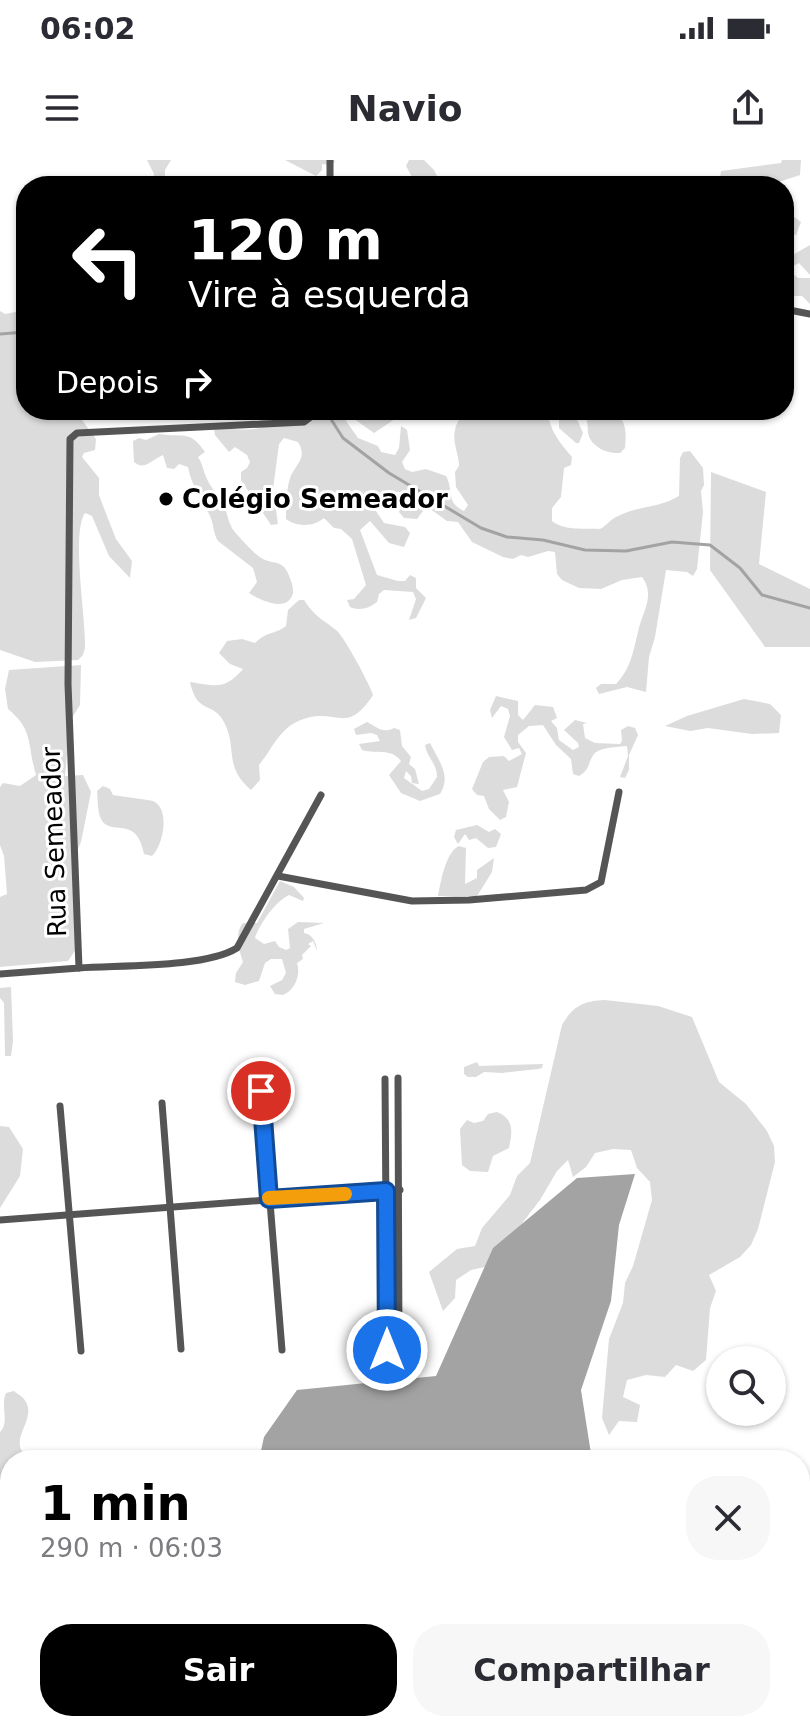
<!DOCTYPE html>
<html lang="pt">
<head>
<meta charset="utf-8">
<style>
	body { margin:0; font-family:"DejaVu Sans",sans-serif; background:#f7f7f7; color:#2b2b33; height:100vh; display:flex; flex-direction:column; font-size:30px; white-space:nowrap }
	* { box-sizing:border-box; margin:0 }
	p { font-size:26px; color:#7c7c81 }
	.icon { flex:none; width:44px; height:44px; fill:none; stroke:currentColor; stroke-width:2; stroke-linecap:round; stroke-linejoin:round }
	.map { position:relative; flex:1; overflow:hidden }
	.details { position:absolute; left:0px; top:1290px; width:810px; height:282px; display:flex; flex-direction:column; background:#fff; border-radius:32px 32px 0 0; box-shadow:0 2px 6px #0004 }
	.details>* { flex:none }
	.banner { position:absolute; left:16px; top:16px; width:778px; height:244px; border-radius:32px; box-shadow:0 2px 6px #0004; background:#000; color:#fff; overflow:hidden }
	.fabs { position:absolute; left:706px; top:1186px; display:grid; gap:16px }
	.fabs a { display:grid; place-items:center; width:80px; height:80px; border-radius:50%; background:#fff; box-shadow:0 2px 6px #0004; font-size:40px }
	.pin { position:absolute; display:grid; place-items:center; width:68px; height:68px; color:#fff; margin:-34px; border:4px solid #fff; border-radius:50%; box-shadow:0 2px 8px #0007 }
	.me { position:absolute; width:88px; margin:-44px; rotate:0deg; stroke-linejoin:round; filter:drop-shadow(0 0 6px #0008) }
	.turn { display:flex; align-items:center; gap:28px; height:168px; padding:0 40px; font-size:36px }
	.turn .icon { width:104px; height:104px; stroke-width:2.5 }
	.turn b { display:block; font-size:56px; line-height:68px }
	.then { display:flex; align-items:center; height:76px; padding:0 40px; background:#0003; gap:16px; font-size:30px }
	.round { display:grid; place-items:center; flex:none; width:84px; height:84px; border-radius:32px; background:#f7f7f7 }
	.summary { display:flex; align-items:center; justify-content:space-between; height:136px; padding:0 40px }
	h1 { font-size:48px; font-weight:600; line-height:60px; color:#000 }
	.action { display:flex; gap:16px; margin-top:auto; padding:16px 40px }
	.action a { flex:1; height:92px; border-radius:32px; background:#000; color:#fff; font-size:32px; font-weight:600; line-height:92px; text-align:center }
	.action a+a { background:#f7f7f7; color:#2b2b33 }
	.status { display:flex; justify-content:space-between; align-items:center; height:56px; padding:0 40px; background:#fff; direction:ltr }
	.status svg { height:22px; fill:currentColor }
	header { display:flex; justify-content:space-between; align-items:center; height:104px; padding:0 40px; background:#fff; font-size:36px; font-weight:600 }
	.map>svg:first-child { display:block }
</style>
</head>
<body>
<div class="status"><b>06:02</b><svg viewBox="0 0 49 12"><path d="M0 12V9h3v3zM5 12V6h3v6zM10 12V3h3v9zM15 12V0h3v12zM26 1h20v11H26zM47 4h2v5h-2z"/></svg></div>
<header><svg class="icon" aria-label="menu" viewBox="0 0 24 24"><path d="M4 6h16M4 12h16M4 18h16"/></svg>Navio<svg class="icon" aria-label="share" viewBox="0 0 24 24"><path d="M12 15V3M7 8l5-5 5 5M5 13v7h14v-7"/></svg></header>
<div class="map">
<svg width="810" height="1571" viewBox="0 0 810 1571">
	<rect width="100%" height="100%" fill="#fff"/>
	<g fill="#dcdcdc">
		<polygon points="147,0 171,0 165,10 165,26 152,26 154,14"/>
		<polygon points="285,0 334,0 335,2 329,5 322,4 322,10 316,16"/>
		<polygon points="409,0 424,0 434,10 442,26 417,26 406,6"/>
		<path d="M782 0H801L800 15C764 27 756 29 720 17L721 11 781 3Z"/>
		<polygon points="784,53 789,53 801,62 796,75 784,71"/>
		<polygon points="810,85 810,115 799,103 787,109 798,118 810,118 810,144 802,136 784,136 784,100"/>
		<path d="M26 132V250H82V260L96 279 95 290 84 293 82 297 99 318V335L105 351 116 379 132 401 130 418 109 396 92 356 85 353C71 373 86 459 85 488L83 495 78 500 35 502 0 490V151L5 154 26 150 23 143Z"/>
		<path d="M258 250H376L391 252 398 257 374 273 350 256 346 261 358 278 378 286 381 292 395 295 399 288 401 266 407 270 410 290 402 302 405 309 412 312 426 309 446 316C454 330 445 342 464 351L468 345 456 327 455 312 459 306C459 293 452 283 455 270 456 263 461 259 461 250H547C550 271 559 282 572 297L571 305 564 308 561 337 552 348V361C564 371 584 368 600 369 606 366 610 360 616 357 636 346 660 348 679 336L680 298 683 292 690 291 703 308 704 325 701 331 703 352 697 409 693 416 687 412 666 410 655 477 649 497 646 532 627 527 599 534 596 528 601 524H616C631 508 633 492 638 472 642 452 656 436 642 417L622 420 601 429 579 428 562 420 557 414 555 392 548 391 528 397 521 395 513 399 503 397 472 382 458 362 447 361 429 348 430 350 423 351 417 359 404 358 399 352 405 338 401 332H394L381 338 376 351 384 363 405 367 410 373 404 387 389 383 370 361 360 370 377 415 398 421H405L410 415 416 418V428L426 438 416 458 409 460 416 439 413 432 384 430 379 434 377 442C368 449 360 451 350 447L347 440 354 439 366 425 352 379 341 369 334 368 324 358C314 367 296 367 286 359 286 345 286 331 290 318 296 303 308 299 298 282L284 278 279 284 273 329 278 364 271 365 241 320V312L247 308 250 302 247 295 235 287 229 292 215 275 214 268C226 268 253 272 262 267Z"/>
		<path d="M566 250C600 250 631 241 625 288L620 293C607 294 591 287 588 273 587 264 589 262 583 254L576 257 583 273 579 283H576L559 268V260L568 254Z"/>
		<path d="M159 274C184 278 189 269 205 292L198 297C203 304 203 311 207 319 211 329 220 336 224 345 227 352 228 361 232 368 233 371 254 393 257 395 274 409 283 393 292 424 293 429 294 432 292 436 285 452 259 440 249 433L257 422 253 408 218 381C213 373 214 365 210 356 202 339 191 325 188 307L179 304 174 309 167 308 163 295C151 300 145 311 134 302L133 281 139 278 146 280Z"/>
		<polygon points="711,312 766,332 759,404 810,429 810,487 765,487 710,410"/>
		<path d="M299 440H304C316 458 321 458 336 470 344 476 370 525 373 535 347 575 337 549 307 558 280 565 274 587 259 605L260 620 251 630C223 606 238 589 224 562 213 541 197 555 190 522 216 526 225 530 243 509L230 504 219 493 227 481 242 479 255 483C267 471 274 475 286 466L288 450Z"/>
		<path d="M81 505 80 545 70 561 65 616 83 615 91 632 81 682 74 698 76 789 68 801 0 807V737L7 734 4 696 0 685V627L3 623 20 626 36 615C27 585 34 570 8 549L5 529 9 510Z"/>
		<path d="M496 536 518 541V555L523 560 535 545 553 547 557 558 551 561 557 568 559 580 573 590 579 587 578 583 564 570 575 560 587 563 583 564 585 578 595 583 620 584 622 581 621 570 628 566 635 568 638 575 629 595V610L625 618 620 617 628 596 627 586C618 587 600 587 594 594 588 602 590 610 579 616L573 614 571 599 556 585 543 565 529 566 518 575V582L526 593 517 627 503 630 509 642 506 657 500 660 489 649 484 636 477 635 472 629 483 602 489 597 504 596 509 601 522 594 519 588 512 590 504 577 510 556 508 549 501 546 492 558 490 550Z"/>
		<polygon points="744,539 770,544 781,555 779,573 752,574 708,568 690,571 665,566 687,556"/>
		<path d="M367 562C377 567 383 574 394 568L400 570 402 586 411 597 409 604 415 609 419 624 412 623 411 616 406 611 404 618 422 631 429 629 437 617C437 603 427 598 425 585L430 583C438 600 452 615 440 634L420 641 401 633 389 615 401 601C390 587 377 595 362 590L359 584 380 581 377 575 371 573 356 575 354 569Z"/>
		<path d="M103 626 110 629 113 635C119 636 149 640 153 641 171 649 163 686 152 696L144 694C137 656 114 675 103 662 97 655 98 640 97 631Z"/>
		<polygon points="477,665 489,672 495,669 501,674 496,687 488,688 476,678 469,680 465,674 458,684 454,677 456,670"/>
		<path d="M459 686 466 688 465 724 477 718V710L494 698 492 712 477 736H438C441 722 445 693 459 686Z"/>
		<path d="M280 721 294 727 304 738 303 741 289 735C275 742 260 763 255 778L264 784 275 781 279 787 286 790 290 788 288 769 298 762 324 763 304 769V773C312 774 317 783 317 791L313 781 308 784 311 786 302 795 303 799 297 803C301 815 295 830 283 835L275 834 270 826 282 820 286 813 282 799H271L265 803 259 821 245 825 235 822 236 813 243 802C239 790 234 773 243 763H257Z"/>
		<polygon points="11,827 13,881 11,896 5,896 4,843 0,838 0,828"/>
		<path d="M605 840 658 846 692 857 719 922 746 944 767 971 774 986 775 1002 758 1069 751 1085 740 1097 709 1115 716 1131 710 1148 706 1200 693 1211 676 1205 665 1217 646 1215 627 1220 623 1237 640 1245 637 1262 619 1261 609 1275 602 1258 609 1179 623 1143 625 1123 633 1106 652 1040 650 1022 637 1008 631 990 613 989 595 993 586 1007 573 1017 568 1000 557 1011 540 1040 489 1106 471 1110 456 1120 455 1138 443 1151 429 1112 457 1089 475 1086 482 1068 510 1035 517 1016 530 1003 562 865C573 846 583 841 605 840Z"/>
		<polygon points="477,902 479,906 543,904 542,908 538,909 502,913 484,912 476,917 468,917 464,914 464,907"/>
		<path d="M497 952C515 959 512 973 509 988L493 996 488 1012 470 1011 462 1005 460 969 467 960 474 963 483 961 488 954Z"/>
		<polygon points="0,966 9,967 23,989 20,1016 0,1048"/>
		<path d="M14 1231C17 1234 21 1235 24 1239 39 1258 9 1277 24 1294L31 1295 34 1300H10V1370H0V1272C10 1262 0 1245 6 1233Z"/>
		<polygon points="10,1371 10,1522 5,1509 0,1507 0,1372"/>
		<polygon points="800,1472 810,1474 810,1571 680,1571 688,1562 800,1562"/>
		<polygon points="10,1525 10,1562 159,1562 158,1571 2,1571 0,1540 9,1531"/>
	</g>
	<polygon fill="#a3a3a3" points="635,1014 619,1065 611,1141 581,1230 592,1300 259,1300 264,1277 297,1230 436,1216 493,1088 577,1018"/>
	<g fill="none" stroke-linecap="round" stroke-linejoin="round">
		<g stroke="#a3a3a3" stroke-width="3">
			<polyline points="0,174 26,172"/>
			<polyline points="327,253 343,278 389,313 481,368 507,377 543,380 585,390 626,391 672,382 710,385 740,408 762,435 810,448"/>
		</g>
		<g stroke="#555" stroke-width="7">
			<polyline points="330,0 330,26"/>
			<polyline points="784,149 810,154"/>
			<polyline points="278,716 412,741 469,740 586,730 601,722 619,632"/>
			<path d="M79 808C120 805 205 808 237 788L321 635"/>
			<polyline points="0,814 79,808 68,524 70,279 77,273 304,262 320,250"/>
			<polyline points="398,918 399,1192"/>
			<polyline points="385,919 387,1190"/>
			<polyline points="261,931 282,1190"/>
			<polyline points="162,943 181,1189"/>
			<polyline points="60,946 81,1191"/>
			<polyline points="0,1060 400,1030"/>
		</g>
	</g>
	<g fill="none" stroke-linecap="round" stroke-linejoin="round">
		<defs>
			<polyline id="route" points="261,931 269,1039 386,1031 387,1190"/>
		</defs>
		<use href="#route" stroke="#114b97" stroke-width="20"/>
		<use href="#route" stroke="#1a73e8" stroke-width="14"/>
		<polyline stroke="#f59e0b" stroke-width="14" points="269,1038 345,1034"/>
	</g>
	<circle fill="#000" stroke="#fff" stroke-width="3" cx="166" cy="339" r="8"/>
	<g text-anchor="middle" stroke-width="6" stroke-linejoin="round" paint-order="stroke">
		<g font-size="26" font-weight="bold" fill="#000" stroke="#fff" text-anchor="start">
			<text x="182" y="348">Colégio Semeador</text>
		</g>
		<g font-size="26" fill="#000" stroke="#fff">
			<text transform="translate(54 682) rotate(-92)" y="9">Rua Semeador</text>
		</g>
	</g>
</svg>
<div class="fabs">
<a><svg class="icon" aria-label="search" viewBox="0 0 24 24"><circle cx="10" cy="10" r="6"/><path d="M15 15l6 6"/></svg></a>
</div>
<div class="pin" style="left:261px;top:931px;background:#d93025"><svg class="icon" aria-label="arrive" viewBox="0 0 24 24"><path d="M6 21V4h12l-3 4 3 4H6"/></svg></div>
<svg class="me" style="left:387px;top:1190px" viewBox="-20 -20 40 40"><circle r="17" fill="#1a73e8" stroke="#fff" stroke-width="3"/><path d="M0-11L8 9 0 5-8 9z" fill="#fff"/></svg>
<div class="banner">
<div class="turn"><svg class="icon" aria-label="left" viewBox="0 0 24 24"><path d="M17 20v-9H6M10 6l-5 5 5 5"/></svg><div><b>120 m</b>Vire à esquerda</div></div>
<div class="then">Depois<svg class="icon" aria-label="right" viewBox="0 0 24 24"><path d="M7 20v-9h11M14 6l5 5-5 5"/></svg></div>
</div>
<section class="details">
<div class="summary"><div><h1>1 min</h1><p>290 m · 06:03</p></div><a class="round"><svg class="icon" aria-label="close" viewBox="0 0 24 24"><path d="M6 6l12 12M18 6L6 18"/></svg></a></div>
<div class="action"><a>Sair</a><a>Compartilhar</a></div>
</section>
</div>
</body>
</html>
